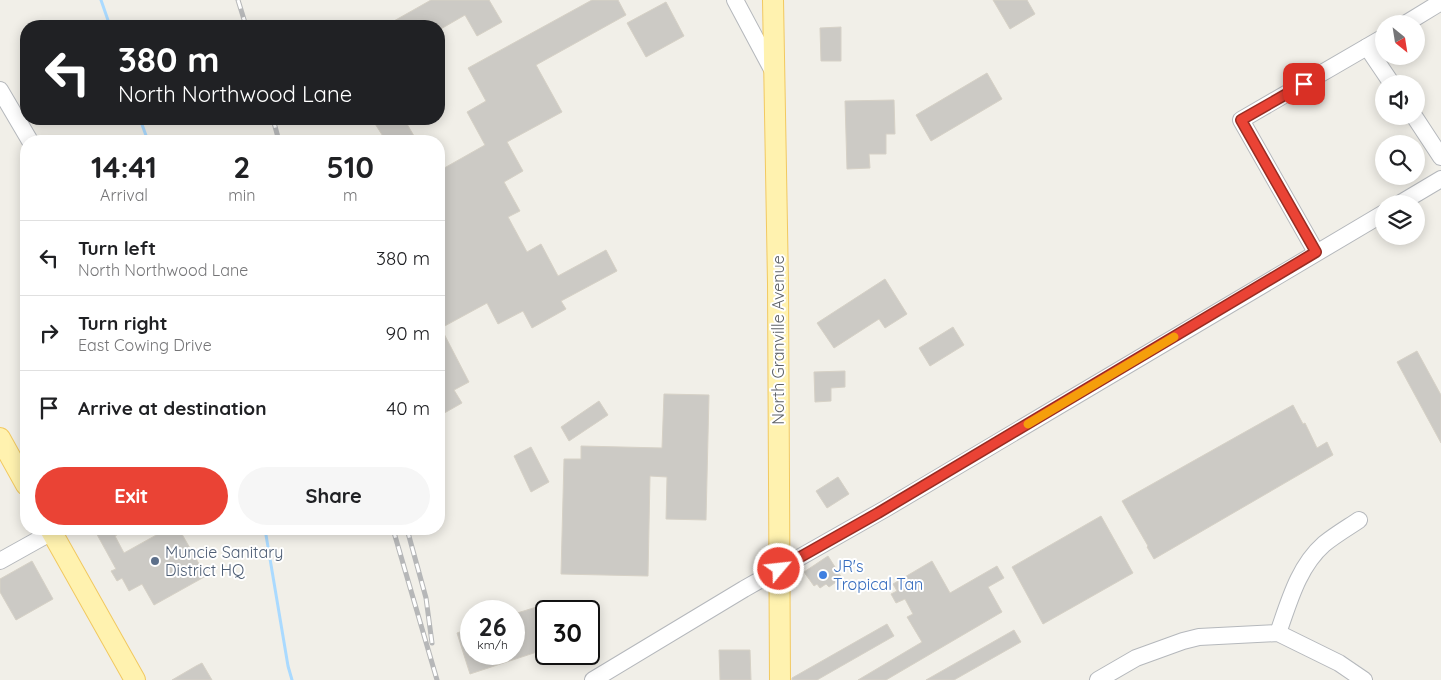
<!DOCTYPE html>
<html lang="en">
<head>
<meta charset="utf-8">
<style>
	body { margin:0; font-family:Quicksand,sans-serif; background:#f6f6f6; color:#202124; height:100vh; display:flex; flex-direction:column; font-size:19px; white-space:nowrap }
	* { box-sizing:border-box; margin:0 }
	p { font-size:16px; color:#757577 }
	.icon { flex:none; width:28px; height:28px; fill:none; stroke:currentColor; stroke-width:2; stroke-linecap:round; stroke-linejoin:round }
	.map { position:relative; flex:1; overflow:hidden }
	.sheet { position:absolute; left:20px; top:135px; width:425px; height:400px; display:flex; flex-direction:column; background:#fff; border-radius:20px; box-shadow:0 2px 12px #0003 }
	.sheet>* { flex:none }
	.top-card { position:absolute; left:20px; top:20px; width:425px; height:105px; border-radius:20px; box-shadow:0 2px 12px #0003; background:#202124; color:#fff; overflow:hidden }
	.needle { width:32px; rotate:150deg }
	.controls { position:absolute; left:1375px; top:15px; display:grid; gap:10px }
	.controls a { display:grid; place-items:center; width:50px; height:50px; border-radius:50%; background:#fff; box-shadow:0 2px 12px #0003; font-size:25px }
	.speed { position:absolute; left:460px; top:600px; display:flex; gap:10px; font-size:25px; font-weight:700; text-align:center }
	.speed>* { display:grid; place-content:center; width:65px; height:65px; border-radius:50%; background:#fff; box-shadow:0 2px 12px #0003; line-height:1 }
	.speed small { font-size:12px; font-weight:400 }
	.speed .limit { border:2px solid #111; border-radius:8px; background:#fff; color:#111 }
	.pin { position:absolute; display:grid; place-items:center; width:42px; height:42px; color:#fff; margin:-21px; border-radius:10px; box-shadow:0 2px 8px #0006 }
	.me { position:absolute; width:55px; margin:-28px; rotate:62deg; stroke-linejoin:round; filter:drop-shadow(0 0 4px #0008) }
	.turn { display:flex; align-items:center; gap:18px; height:105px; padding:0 15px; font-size:22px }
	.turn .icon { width:65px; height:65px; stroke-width:2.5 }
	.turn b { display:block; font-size:35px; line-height:42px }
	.eta { display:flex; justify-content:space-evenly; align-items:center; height:85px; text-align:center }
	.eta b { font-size:30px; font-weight:800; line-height:35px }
	.action { display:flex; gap:10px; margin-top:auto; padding:10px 15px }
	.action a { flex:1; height:58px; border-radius:30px; background:#ea4335; color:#fff; font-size:20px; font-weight:800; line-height:58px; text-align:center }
	.action a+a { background:#f6f6f6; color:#202124 }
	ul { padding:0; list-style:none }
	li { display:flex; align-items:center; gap:15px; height:75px; padding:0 15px; border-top:1px solid #e0e0e0 }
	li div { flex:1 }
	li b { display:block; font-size:19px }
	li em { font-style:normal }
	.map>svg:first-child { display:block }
</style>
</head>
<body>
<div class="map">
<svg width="1441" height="680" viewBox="0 0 1441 680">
	<rect width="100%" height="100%" fill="#f1efe8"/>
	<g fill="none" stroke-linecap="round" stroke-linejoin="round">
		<g stroke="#aadaff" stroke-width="3">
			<polyline points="101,0 110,26"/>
			<polyline points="140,119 148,141"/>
			<polyline points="265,529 288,666 292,680"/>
		</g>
	</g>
	<g fill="#cccac5" stroke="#d6d1c6">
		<polygon points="431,0 489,0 502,22 477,36 465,15 439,30 439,26 385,26"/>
		<polygon points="592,0 618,0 626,15 536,65 562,112 507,142 523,171 504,182 520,211 508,217 527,252 541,244 558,276 606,250 617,271 561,301 566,309 532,328 523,311 498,324 487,303 441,328 469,382 454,390 462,403 439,416 439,171 485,145 467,112 486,101 468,68"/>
		<polygon points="993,0 1027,0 1035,14 1010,29"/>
		<polygon points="666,2 684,36 646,57 627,23"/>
		<polygon points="841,27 841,61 821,61 820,28"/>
		<polygon points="987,73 1002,99 931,141 916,115"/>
		<polygon points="894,100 895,134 886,134 886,154 869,154 870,168 847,169 845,101"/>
		<polygon points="372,119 404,119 417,141 386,141"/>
		<polygon points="885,279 907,314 885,328 879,319 834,348 817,323"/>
		<polygon points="953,327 964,345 930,366 919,348"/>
		<polygon points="1417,351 1441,395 1441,443 1397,362"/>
		<polygon points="845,371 845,387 831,388 831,401 815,402 814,372"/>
		<polygon points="664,394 709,395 706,520 666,519 667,477 650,476 648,576 561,574 564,459 581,459 581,446 662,448"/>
		<polygon points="599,401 608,415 569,441 561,427"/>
		<polygon points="1293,405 1303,424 1305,423 1317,448 1327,442 1333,455 1154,559 1147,547 1148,546 1122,501"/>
		<polygon points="531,447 549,482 531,492 514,456"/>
		<polygon points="838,477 849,494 827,508 816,491"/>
		<polygon points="1101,516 1133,573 1043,624 1012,567"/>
		<polygon points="94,529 127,529 115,536 124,553 167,529 179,529 206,576 154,605 142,584 129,591 122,578 117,581 111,571 116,569"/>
		<polygon points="828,556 842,578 829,587 826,584 820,588 817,584 814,586 804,572"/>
		<polygon points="32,561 53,599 16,620 0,592 0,579"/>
		<polygon points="932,561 950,593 997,566 1004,578 988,587 1002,612 886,680 858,680 922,642 907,617 913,614 905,599 896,603 891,594 897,591 893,584"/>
		<polygon points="556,601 559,611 546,611 546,649 470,674 457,633 471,628 471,654 514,654 514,614"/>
		<polygon points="887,624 894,636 817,680 792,680 792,678"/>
		<polygon points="1014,630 1021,642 954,680 926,680"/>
		<polygon points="719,650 750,650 751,680 720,680"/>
		<polygon points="202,663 212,680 172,680 196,666"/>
	</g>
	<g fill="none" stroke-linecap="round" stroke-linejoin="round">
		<defs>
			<g id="minor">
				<polyline points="735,0 774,73"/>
				<polyline points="1405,24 1441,2"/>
				<polyline points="1367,47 1392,84"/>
				<polyline points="0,90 30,141"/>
				<polyline points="1414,116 1441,157"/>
				<polyline points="1399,204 1441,179"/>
				<polyline points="1316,252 1241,120 1384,37"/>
				<polyline points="0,561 52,532"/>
				<path d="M1278 633C1289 602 1298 567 1324 544 1335 535 1347 528 1359 520"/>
				<polyline points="593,680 744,589 885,509 1384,213"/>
				<polyline points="1098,680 1136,658 1183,641 1199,637 1278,633 1339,663 1364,680"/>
			</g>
			<g id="major">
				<polyline points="773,0 778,284 780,680"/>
				<polyline points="0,438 26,485"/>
				<polyline points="50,529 135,680"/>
			</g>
		</defs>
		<use href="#minor" stroke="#b5b8bc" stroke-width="18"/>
		<use href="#major" stroke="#f2c960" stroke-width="22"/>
		<use href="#minor" stroke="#fff" stroke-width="16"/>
		<use href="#major" stroke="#fff2af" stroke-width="20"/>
		<defs>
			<g id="rail">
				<polyline points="238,0 246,26"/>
				<polyline points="273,119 279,141"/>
				<polyline points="393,529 437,680"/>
				<polyline points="407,529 426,598 432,643"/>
			</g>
		</defs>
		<use href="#rail" stroke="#b6b7b8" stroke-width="5"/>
		<use href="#rail" stroke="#fff" stroke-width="3" stroke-dasharray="9" stroke-linecap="butt"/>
	</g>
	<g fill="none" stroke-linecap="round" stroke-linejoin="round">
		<defs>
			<polyline id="route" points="779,569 878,513 1316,252 1241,120 1304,84"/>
		</defs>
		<use href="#route" stroke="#982c22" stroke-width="12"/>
		<use href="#route" stroke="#ea4335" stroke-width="9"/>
		<polyline stroke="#f59e0b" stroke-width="9" points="1028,424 1174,337"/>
	</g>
	<circle fill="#5c6f8a" stroke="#fff" stroke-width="2" cx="155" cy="561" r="5"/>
	<circle fill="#3f7fe0" stroke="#fff" stroke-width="2" cx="823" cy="575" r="5"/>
	<g text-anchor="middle" stroke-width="4" stroke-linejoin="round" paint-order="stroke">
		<g font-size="16" fill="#5f6368" stroke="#fff">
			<text transform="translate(778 340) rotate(-90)" y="6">North Granville Avenue</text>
		</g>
		<g font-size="16" fill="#4e5e75" stroke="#fff" text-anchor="start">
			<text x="165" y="558">Muncie Sanitary<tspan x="165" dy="18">District HQ</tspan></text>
		</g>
		<g font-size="16" fill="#366cbe" stroke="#fff" text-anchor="start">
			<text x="833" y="572">JR's<tspan x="833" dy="18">Tropical Tan</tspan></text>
		</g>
	</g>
</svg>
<div class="controls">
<a><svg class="needle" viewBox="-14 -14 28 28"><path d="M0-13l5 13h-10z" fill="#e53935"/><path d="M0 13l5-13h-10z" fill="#757577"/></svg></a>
<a><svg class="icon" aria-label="sound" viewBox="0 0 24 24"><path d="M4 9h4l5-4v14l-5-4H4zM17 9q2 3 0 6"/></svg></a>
<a><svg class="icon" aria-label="search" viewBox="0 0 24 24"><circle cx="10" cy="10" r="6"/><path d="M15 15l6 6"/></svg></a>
<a><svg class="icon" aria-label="layers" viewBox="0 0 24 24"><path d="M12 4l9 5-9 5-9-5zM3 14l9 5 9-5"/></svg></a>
</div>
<div class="speed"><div>26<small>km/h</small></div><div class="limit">30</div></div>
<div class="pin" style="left:1304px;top:84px;background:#d93025"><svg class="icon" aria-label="arrive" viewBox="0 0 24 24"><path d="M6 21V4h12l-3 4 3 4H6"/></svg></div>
<svg class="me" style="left:779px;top:569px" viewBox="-20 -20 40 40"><circle r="17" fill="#ea4335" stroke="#fff" stroke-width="3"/><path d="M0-11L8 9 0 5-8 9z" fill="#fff"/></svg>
<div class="top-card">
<div class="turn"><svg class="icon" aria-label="left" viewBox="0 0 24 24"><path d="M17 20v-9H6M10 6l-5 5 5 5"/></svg><div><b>380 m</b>North Northwood Lane</div></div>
</div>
<section class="sheet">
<div class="eta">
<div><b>14:41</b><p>Arrival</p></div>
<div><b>2</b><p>min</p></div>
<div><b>510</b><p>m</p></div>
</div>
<ul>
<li><svg class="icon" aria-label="left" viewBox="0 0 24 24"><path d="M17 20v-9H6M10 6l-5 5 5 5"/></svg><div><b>Turn left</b><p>North Northwood Lane</p></div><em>380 m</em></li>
<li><svg class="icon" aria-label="right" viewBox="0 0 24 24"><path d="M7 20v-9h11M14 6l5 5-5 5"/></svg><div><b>Turn right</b><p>East Cowing Drive</p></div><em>90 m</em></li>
<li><svg class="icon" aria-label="arrive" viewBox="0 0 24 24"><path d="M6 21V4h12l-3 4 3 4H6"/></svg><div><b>Arrive at destination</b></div><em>40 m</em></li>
</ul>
<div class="action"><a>Exit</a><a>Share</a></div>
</section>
</div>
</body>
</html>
